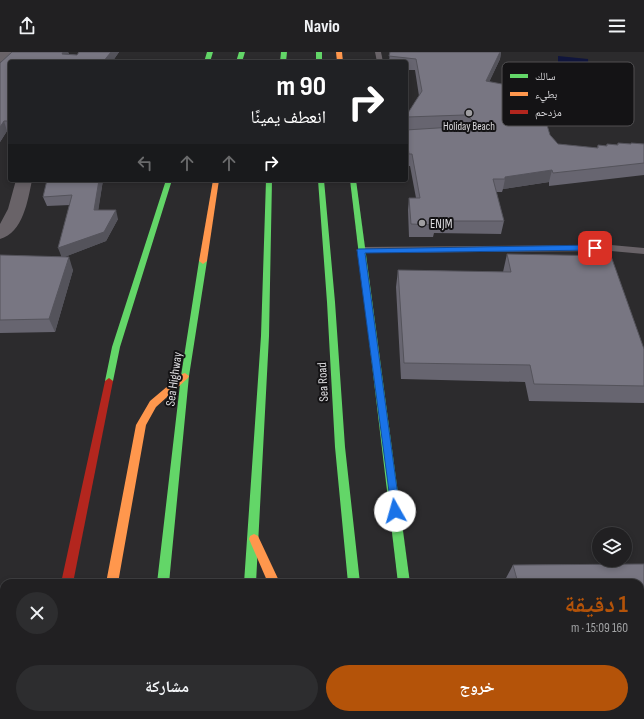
<!DOCTYPE html>
<html lang="ar">
<head>
<meta charset="utf-8">
<style>
	body { margin:0; font-family:"Sofia Sans Condensed","Noto Naskh Arabic",sans-serif; background:#2d2d2f; color:#f1f3f6; direction:rtl; height:100vh; display:flex; flex-direction:column; font-size:15px; white-space:nowrap }
	* { box-sizing:border-box; margin:0 }
	p { font-size:13px; color:#a2a3a5 }
	.icon { flex:none; width:22px; height:22px; fill:none; stroke:currentColor; stroke-width:2; stroke-linecap:round; stroke-linejoin:round }
	.map { position:relative; flex:1; overflow:hidden; direction:ltr }
	.sheet { position:absolute; left:0px; top:527px; width:644px; height:140px; display:flex; flex-direction:column; background:#212022; border-radius:12px 12px 0 0; box-shadow:0 2px 6px #0003,0 0 0 1px #3e3e40; direction:rtl }
	.sheet>* { flex:none }
	.top-card { position:absolute; left:8px; top:8px; width:400px; height:122px; border-radius:4px; box-shadow:0 2px 6px #0003,0 0 0 1px #3e3e40; direction:rtl; background:#202124; color:#fff; overflow:hidden }
	.tools { position:absolute; left:592px; top:475px; display:grid; gap:8px }
	.tools a { display:grid; place-items:center; width:40px; height:40px; border-radius:50%; background:#212022; box-shadow:0 2px 6px #0003,0 0 0 1px #3e3e40; font-size:20px }
	.pin { position:absolute; display:grid; place-items:center; width:34px; height:34px; color:#fff; margin:-17px; border-radius:8px; box-shadow:0 2px 6px #0006 }
	.me { position:absolute; width:44px; margin:-22px; rotate:353deg; stroke-linejoin:round; filter:drop-shadow(0 0 3px #0008) }
	.turn { display:flex; align-items:center; gap:14px; height:84px; padding:0 16px; font-size:18px }
	.turn .icon { width:52px; height:52px; stroke-width:2.5 }
	.turn b { display:block; font-size:28px; line-height:34px }
	.lanes { display:flex; align-items:center; height:38px; padding:0 16px; background:#0003; justify-content:center; gap:20px; direction:ltr }
	.lanes .off { opacity:.35 }
	.round { display:grid; place-items:center; flex:none; width:42px; height:42px; border-radius:21px; background:#2d2d2f }
	.head { display:flex; align-items:center; justify-content:space-between; height:68px; padding:0 16px }
	h1 { font-size:24px; font-weight:700; line-height:30px; color:#b45309 }
	.cta { display:flex; gap:8px; margin-top:auto; padding:8px 16px }
	.cta a { flex:1; height:46px; border-radius:24px; background:#b45309; color:#fff; font-size:16px; font-weight:700; line-height:46px; text-align:center }
	.cta a+a { background:#2d2d2f; color:#f1f3f6 }
	header { display:flex; justify-content:space-between; align-items:center; height:52px; padding:0 16px; background:#212022; font-size:18px; font-weight:700 }
	.map>svg:first-child { display:block }
</style>
</head>
<body>
<header><svg class="icon" aria-label="menu" viewBox="0 0 24 24"><path d="M4 6h16M4 12h16M4 18h16"/></svg>Navio<svg class="icon" aria-label="share" viewBox="0 0 24 24"><path d="M12 15V3M7 8l5-5 5 5M5 13v7h14v-7"/></svg></header>
<div class="map">
<svg width="644" height="667" viewBox="0 0 644 667">
	<rect width="100%" height="100%" fill="#2c2b2d"/>
	<polygon fill="#10153c" points="558,4 588,7 589,33 558,30"/>
	<g fill="none" stroke-linecap="round" stroke-linejoin="round">
		<g fill="#696368" fill-rule="evenodd">
			<polygon points="375,0 381,0 383,10 377,10"/>
			<polygon points="611,193 644,196 644,202 611,199 361,201 356,198 361,195"/>
		</g>
		<g fill="#696368" fill-rule="evenodd">
			<polygon points="0,0 16,0 5,9 0,10"/>
			<path d="M16 128H32C28 148 23 181 0 187V172L8 157Z"/>
		</g>
		<g fill="#63d668" fill-rule="evenodd">
			<polygon points="207,0 213,0 210,10 204,10"/>
			<polygon points="239,0 245,0 242,10 236,10"/>
			<polygon points="281,0 287,0 286,10 280,10"/>
			<rect x="316" y="0" width="6" height="10"/>
			<polygon points="166,128 172,128 120,295 113,329 109,332 105,329 112,295"/>
			<polygon points="266,128 272,128 269,284 256,531 244,531 261,284"/>
			<polygon points="318,128 324,128 335,250 345,395 360,531 348,531 335,395 327,250"/>
			<polygon points="350,128 356,128 410,531 398,531"/>
			<polygon points="203,206 207,209 189,324 169,531 157,531 181,324 199,209"/>
			<polygon points="33,663 45,663 44,667 32,667"/>
			<rect x="83" y="663" width="12" height="4"/>
			<rect x="143" y="663" width="12" height="4"/>
			<rect x="286" y="663" width="12" height="4"/>
			<rect x="362" y="663" width="12" height="4"/>
			<polygon points="419,663 431,663 432,667 420,667"/>
		</g>
		<g fill="#ff974d" fill-rule="evenodd">
			<polygon points="336,0 342,0 343,10 337,10"/>
			<polygon points="213,128 219,128 207,209 203,212 199,209"/>
			<polygon points="185,321 189,324 188,326 156,355 146,373 118,531 106,531 136,373 150,349 182,322"/>
			<polygon points="254,482 258,484 280,531 268,531 249,487 250,484"/>
		</g>
		<g fill="#b3261e" fill-rule="evenodd">
			<polygon points="109,326 113,329 73,531 61,531 105,329"/>
			<polygon points="237,663 249,663 248,667 236,667"/>
		</g>
	</g>
	<g fill="#676570">
		<polygon points="12,0 68,0 69,2 77,3 79,0 119,0 112,10 10,10 10,79 7,79 0,90 0,11"/>
		<polygon points="390,0 501,0 500,7 489,30 541,53 550,83 558,92 597,96 598,93 606,94 607,92 617,93 618,91 631,92 631,91 644,92 644,123 549,134 549,130 503,137 502,140 496,140 504,169 501,182 434,181 433,185 409,185 408,158 409,146 416,146 410,114 408,114 406,101 406,64 419,44 415,18 406,18 406,10 389,10"/>
		<polygon points="103,128 98,158 118,167 106,189 64,205 73,218 55,280 0,281 0,203 61,205 70,153 47,154 43,145"/>
		<polygon points="507,202 644,297 644,351 529,349 525,330 401,327 396,235 398,218 503,220"/>
		<polygon points="644,512 644,611 640,611 640,531 508,531 506,526 513,513"/>
	</g>
	<g fill="#54535b">
		<polygon points="63,0 68,0 69,2 65,10 62,2"/>
		<polygon points="111,0 119,0 112,10 103,10"/>
		<polygon points="500,0 501,0 500,7 484,41 486,29"/>
		<polygon points="544,40 541,52 537,63 540,50"/>
		<polygon points="4,69 7,79 0,90 0,75"/>
		<polygon points="552,118 549,130 503,137 505,127 505,125"/>
		<polygon points="99,128 103,128 97,167 94,158"/>
		<polygon points="116,158 118,167 106,189 62,206 58,196"/>
		<polygon points="69,205 73,218 55,280 49,267"/>
	</g>
	<g fill="#787682" stroke="#54535b">
		<polygon points="12,0 63,0 62,2 77,3 79,0 111,0 103,10 10,10 10,69 4,69 0,75 0,11"/>
		<polygon points="390,0 500,0 486,29 544,40 540,50 550,83 558,92 598,96 598,93 607,94 607,92 618,93 618,91 631,92 631,91 644,92 644,111 553,121 552,118 505,125 505,127 493,127 504,169 435,169 435,173 411,172 409,146 420,146 412,102 409,102 406,82 406,74 406,78 469,74 474,70 470,66 464,63 407,65 406,66 406,64 422,39 416,7 389,4"/>
		<polygon points="47,128 99,128 94,158 116,158 104,180 58,196 72,143 43,145"/>
		<polygon points="507,202 611,204 644,297 644,334 534,332 530,313 404,311 398,218 511,220"/>
		<polygon points="0,203 69,205 49,267 0,268"/>
		<polygon points="644,512 644,601 640,601 640,531 518,531 513,513"/>
	</g>
	<polygon fill="#1a73e8" stroke="#114b97" points="595,193 599,196 598,198 365,201 400,459 399,462 395,463 392,462 357,198 358,197"/>
	<g fill="#9e9da0" stroke="#141315" stroke-width="1.5">
		<circle cx="469" cy="61" r="4"/>
		<circle cx="422" cy="171" r="4"/>
	</g>
	<g text-anchor="middle" stroke-width="4" stroke-linejoin="round" paint-order="stroke">
		<g font-size="11" fill="#dcdbde" stroke="#141315">
			<text x="469" y="78">Holiday Beach</text>
		</g>
		<g font-size="13" fill="#dcdbde" stroke="#141315" text-anchor="start">
			<text x="430" y="176">ENJM</text>
		</g>
		<g font-size="13" fill="#dcdbde" stroke="#141315">
			<text transform="translate(173 327) rotate(-82)" y="5">Sea Highway</text>
			<text transform="translate(322 330) rotate(-93)" y="5">Sea Road</text>
		</g>
	</g>
	<rect x="502" y="10" width="132" height="64" rx="6" fill="#141315" stroke="#504f51" stroke-width="1"/>
	<rect x="510" y="22" width="18" height="4" fill="#63d668"/>
	<rect x="510" y="40" width="18" height="4" fill="#ff974d"/>
	<rect x="510" y="58" width="18" height="4" fill="#b3261e"/>
	<g font-size="11" fill="#dcdbde">
		<text x="535" y="28">سالك</text>
		<text x="535" y="46">بطيء</text>
		<text x="535" y="64">مزدحم</text>
	</g>
</svg>
<div class="tools">
<a><svg class="icon" aria-label="layers" viewBox="0 0 24 24"><path d="M12 4l9 5-9 5-9-5zM3 14l9 5 9-5"/></svg></a>
</div>
<div class="pin" style="left:595px;top:196px;background:#d93025"><svg class="icon" aria-label="arrive" viewBox="0 0 24 24"><path d="M6 21V4h12l-3 4 3 4H6"/></svg></div>
<svg class="me" style="left:395px;top:459px" viewBox="-20 -20 40 40"><circle r="19" fill="#fff"/><path d="M0-13L10 11 0 6-10 11z" fill="#1a73e8"/></svg>
<div class="top-card">
<div class="turn"><svg class="icon" aria-label="right" viewBox="0 0 24 24"><path d="M7 20v-9h11M14 6l5 5-5 5"/></svg><div><b>90 m</b>انعطف يمينًا</div></div>
<div class="lanes"><svg class="icon off" aria-label="left" viewBox="0 0 24 24"><path d="M17 20v-9H6M10 6l-5 5 5 5"/></svg><svg class="icon off" aria-label="ahead" viewBox="0 0 24 24"><path d="M12 20V5M6 11l6-6 6 6"/></svg><svg class="icon off" aria-label="ahead" viewBox="0 0 24 24"><path d="M12 20V5M6 11l6-6 6 6"/></svg><svg class="icon" aria-label="right" viewBox="0 0 24 24"><path d="M7 20v-9h11M14 6l5 5-5 5"/></svg></div>
</div>
<section class="sheet">
<div class="head"><div><h1>1 دقيقة</h1><p>160 m · 15:09</p></div><a class="round"><svg class="icon" aria-label="close" viewBox="0 0 24 24"><path d="M6 6l12 12M18 6L6 18"/></svg></a></div>
<div class="cta"><a>خروج</a><a>مشاركة</a></div>
</section>
</div>
</body>
</html>
